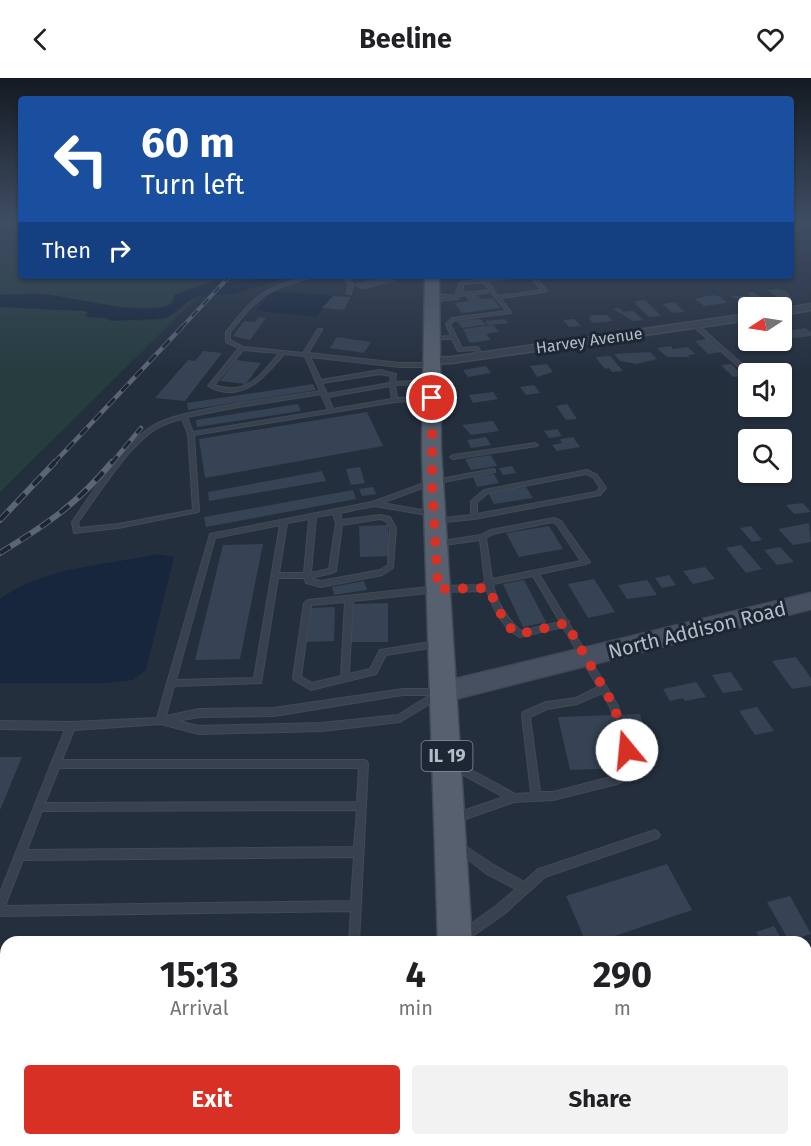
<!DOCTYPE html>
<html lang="en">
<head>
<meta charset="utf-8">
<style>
	body { margin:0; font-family:"Fira Sans",sans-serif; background:#f2f2f2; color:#202124; height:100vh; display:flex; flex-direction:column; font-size:22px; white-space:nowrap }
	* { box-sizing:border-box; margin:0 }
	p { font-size:20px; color:#757577 }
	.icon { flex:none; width:33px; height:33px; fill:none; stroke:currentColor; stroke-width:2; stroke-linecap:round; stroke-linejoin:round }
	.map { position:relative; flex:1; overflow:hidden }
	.panel { position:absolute; left:0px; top:858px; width:812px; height:210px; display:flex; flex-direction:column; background:#fff; border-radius:18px 18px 0 0; box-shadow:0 2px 4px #0004 }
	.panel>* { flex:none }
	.top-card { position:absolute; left:18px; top:18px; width:776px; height:183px; border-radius:6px; box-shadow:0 2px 4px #0004; background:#1a4fa0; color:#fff; overflow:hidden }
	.needle { width:39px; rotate:258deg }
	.fabs { position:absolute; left:738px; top:219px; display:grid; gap:12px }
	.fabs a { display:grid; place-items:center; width:54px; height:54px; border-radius:6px; background:#fff; box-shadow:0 2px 4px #0004; font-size:30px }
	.pin { position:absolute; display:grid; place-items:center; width:51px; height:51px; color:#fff; margin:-26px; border:3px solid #fff; border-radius:50%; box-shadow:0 2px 6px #0007 }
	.me { position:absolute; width:66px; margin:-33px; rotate:343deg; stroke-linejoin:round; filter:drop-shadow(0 0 4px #0008) }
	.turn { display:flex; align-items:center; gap:21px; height:126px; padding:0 24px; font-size:27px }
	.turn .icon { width:78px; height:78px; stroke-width:2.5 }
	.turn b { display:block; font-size:42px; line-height:51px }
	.then { display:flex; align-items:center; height:57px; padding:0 24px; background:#0003; gap:12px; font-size:22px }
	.eta { display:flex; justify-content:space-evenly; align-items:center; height:102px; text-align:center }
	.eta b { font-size:36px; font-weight:700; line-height:42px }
	.button { display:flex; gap:12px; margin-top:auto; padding:12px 24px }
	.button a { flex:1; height:69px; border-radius:6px; background:#d93025; color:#fff; font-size:24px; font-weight:700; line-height:69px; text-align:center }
	.button a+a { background:#f2f2f2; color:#202124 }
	header { display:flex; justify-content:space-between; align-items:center; height:78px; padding:0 24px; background:#fff; font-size:27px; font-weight:700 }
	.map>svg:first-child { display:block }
</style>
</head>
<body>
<header><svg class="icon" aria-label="back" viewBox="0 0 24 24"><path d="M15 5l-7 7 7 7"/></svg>Beeline<svg class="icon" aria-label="heart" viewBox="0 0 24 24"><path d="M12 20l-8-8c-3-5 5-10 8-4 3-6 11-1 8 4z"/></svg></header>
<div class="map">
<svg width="811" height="1068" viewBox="0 0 811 1068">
	<rect width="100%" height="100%" fill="#242f3e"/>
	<g fill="#263c3f">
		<polygon points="21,173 21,198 220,198 215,203 188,211 163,230 119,229 46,216 0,217 0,174"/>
		<path d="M198 218 0 414V229L85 233 89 235 87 239C112 240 149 248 172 237 182 233 187 223 198 218Z"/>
	</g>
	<g fill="#17263c">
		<path d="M262 198H294L233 216 198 218 188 223 167 240 111 243 107 240 87 239 85 237 88 235 84 233 0 229V217C16 217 32 215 47 217 77 219 149 241 173 225L174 217 215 203 229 205 258 201Z"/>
		<polygon points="272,213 351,219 344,232 324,230 317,239 256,233"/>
		<path d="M157 476 174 479 146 592 133 602 108 605H0V521C46 488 104 488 157 476Z"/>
	</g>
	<g fill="#364354">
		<polygon points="385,198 396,203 362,212 353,206"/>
		<polygon points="777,211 785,213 793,220 778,220 767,212"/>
		<polygon points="754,214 762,220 744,224 730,218 751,218 747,215"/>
		<polygon points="477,217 481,221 492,220 501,230 462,235 454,225 469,223 465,218"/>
		<polygon points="712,217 719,218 727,225 704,228 695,221"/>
		<polygon points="333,218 351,219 344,232 322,230"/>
		<polygon points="645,222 661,238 649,239 636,226 635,223"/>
		<polygon points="674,224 685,234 673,235 662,226"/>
		<polygon points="619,230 623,234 633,233 643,242 633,243 613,231"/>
		<polygon points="590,237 607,237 613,243 593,245 588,240 592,239"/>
		<polygon points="259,239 266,240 250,262 233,258 244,243 255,244"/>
		<polygon points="476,241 482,242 486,247 462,250 457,243"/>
		<polygon points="505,241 508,245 488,247 485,243"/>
		<polygon points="574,241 581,248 569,249 563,242"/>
		<polygon points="493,247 499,254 486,256 491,262 470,265 463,251"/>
		<polygon points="805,250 811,254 811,258 785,261 782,258 782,254"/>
		<polygon points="337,259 371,264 364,275 330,270"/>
		<polygon points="708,261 722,274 708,276 695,263"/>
		<polygon points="671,268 673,271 688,269 695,276 688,277 690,279 667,279 657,270"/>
		<polygon points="203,273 222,275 185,323 155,320 188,282 195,283"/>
		<polygon points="650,274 657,281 637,286 620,283 614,276"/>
		<polygon points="610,278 623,293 612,294 609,290 605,291 595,279"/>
		<polygon points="236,282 261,285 246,306 220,303"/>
		<polygon points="547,286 553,294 537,299 530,288"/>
		<polygon points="731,286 744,298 733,299 721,287"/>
		<polygon points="486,288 491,295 468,299 463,292"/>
		<polygon points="313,306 316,312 188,332 187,325"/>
		<polygon points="534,307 540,315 526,317 520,309"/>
		<polygon points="493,314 498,321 473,325 469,317"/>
		<polygon points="298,326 301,333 197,349 196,342"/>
		<polygon points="567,326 577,341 566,342 556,328"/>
		<polygon points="367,334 383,368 205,400 199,361"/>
		<polygon points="493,343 499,353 471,357 462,347"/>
		<polygon points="557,351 562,358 549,360 544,353"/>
		<polygon points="486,359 491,367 471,370 467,362"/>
		<polygon points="573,359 580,369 557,373 552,367 562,365 560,361"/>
		<polygon points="491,377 497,388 471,392 465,381"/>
		<polygon points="512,388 516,395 503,397 499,390"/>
		<polygon points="360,389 365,405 351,407 346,391"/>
		<polygon points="322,393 326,403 209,423 208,414"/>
		<polygon points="494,396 499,405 477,409 473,399"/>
		<polygon points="373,409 376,416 362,418 359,411"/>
		<polygon points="526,409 533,420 494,426 488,415"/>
		<polygon points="353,412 356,421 206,449 204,439"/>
		<polygon points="803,425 811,434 794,436 786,427"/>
		<polygon points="809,445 811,464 793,467 778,451"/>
		<polygon points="388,447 390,478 360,479 359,448"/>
		<polygon points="549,448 563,471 519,479 506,455"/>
		<polygon points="751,448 762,462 752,464 740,450"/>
		<polygon points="263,466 240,581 195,582 223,467"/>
		<polygon points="741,467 762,491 746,495 726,470"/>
		<polygon points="780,469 794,484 777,487 764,472"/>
		<polygon points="705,489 715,501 693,506 683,493"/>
		<polygon points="669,497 676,507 662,510 655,500"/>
		<polygon points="594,501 615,534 588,540 568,506"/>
		<polygon points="524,502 546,544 523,549 503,506"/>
		<polygon points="647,502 657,517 627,521 618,507"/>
		<polygon points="364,503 367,512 334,517 332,509"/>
		<polygon points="388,525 388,564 350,564 352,526"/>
		<polygon points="335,529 334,563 307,564 309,530"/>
		<polygon points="796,579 811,600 811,608 792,611 772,583"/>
		<polygon points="731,594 743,612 723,615 712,597"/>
		<polygon points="696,604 706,619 685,623 683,620 670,623 663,611"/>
		<polygon points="757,629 774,653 755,657 739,633"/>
		<polygon points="640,636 647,659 614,660 622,690 570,692 558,639"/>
		<polygon points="0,679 22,679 0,732"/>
		<polygon points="667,786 692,832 597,864 586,864 566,818"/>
		<polygon points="790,818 811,856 789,863 767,824"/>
		<polygon points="774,848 783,864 762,864 756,854"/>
		<polygon points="528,1062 620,1062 604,1068 529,1068"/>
	</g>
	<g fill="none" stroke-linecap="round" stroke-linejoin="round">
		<defs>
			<g id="lane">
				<path d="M310 198H317L286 207 266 216 249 231 230 254V262L243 269 303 275 318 251H322V252L308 275 400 285H430L433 287 430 289H400L310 279 321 302 380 292 396 296 395 304 432 302 435 304 432 306 395 307 397 320 432 318 434 319V321L395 324 194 357 199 433 198 434 118 450 74 455 72 444C91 416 123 367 151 349 165 340 182 337 198 333 238 324 280 320 320 313L305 278 284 276C265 299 241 327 208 308L239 270 226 264V254C254 217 265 209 310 198ZM243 272 279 275C262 297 245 319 214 307ZM380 296 391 298 390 305 327 316 322 305ZM390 308 392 321 333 331 328 319ZM321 316 328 332 193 354 187 339 233 330ZM182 341 188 356 193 432 118 446 79 450 78 444C98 417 128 368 156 351 164 346 173 343 182 341Z"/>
				<polygon points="342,198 346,198 353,206 351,216 347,215 349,206"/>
				<path d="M510 198H523L521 199 487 203 498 218 542 212 530 198H534L547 213 545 214 500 220 511 234V235L455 242 450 246 462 270 478 269 483 278V279H479L475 272 458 273 452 261H430V260L432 259 451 258 446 246 452 240 506 233 491 214 460 218 457 221 431 224 429 223V222L447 220 429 217V215L455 218 460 204ZM483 204 490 212 461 215 464 206Z"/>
				<polygon points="693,246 697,246 743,287 743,289 739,289 693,248"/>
				<polygon points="535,365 538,367 537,368 453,381 450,379 453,377"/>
				<path d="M493 391 495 392V394L433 406 382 425 433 434 436 436 435 437 433 438 374 428 340 435 342 442 380 437 390 439 396 450 393 490 382 497 321 509 306 505 304 500H278L261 605 174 608 166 638 199 631 274 630 403 611H440L443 612 444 614 441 619 400 644 322 653 199 656 161 646 74 652 62 682H364L367 683 368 686 359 864H349L351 833 0 838V815L51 686 65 652 0 651V643L71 644 157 640 210 456 372 424 430 403ZM333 436 336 445 329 491 311 495 316 439ZM309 441 304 495H279L287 445ZM380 441 386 443 390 450 388 487 380 492 321 503 312 501 311 500 332 495 336 493 342 447ZM280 447 254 600 176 602 215 460ZM403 617H430L398 637 322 645 199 648 177 643 199 639 274 638ZM59 690H359L357 724 45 725ZM357 732 354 769 27 772 42 733ZM354 779 351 823 5 828 23 782Z"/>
				<path d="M587 392 597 397 606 410 600 417 474 441 435 445 432 443 435 441 471 437V423L484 412ZM586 396 593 399 600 410 596 414 477 436V424L488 415Z"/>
				<path d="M554 440 561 443 590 484 586 486 539 496 567 542 569 543V546L618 628 639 693 637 696 617 706 553 722 514 724 454 745 451 743 449 740 451 737 504 719 449 689 448 686 449 683 452 682 455 683 515 716 531 715 522 637 523 634 546 624 576 620 598 609 563 549 520 559C502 550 493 531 487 513L438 514 353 523 349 596 370 591 380 572 436 563 439 564 440 566 439 568 436 569 386 577 376 596 311 612 294 602 293 600 304 525 308 522 438 508 486 507 483 505 485 503 480 462 437 468 434 466 435 464 481 457 491 452ZM553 444 557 447 581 483 492 501 486 460 493 456ZM533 498 560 544 521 553C506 540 497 526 493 506ZM345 524 341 598 312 605 301 599 311 527ZM602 615 610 629 629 691 615 698 553 714H540L530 639 547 631 577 626Z"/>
				<polygon points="655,752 658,754 660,757 658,760 545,799 504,836 464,864 450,864 451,860 496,828 516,811 487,796 456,772 454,769 456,766 459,764 495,788 524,804 538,791 542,790"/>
				<rect x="0" y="887" width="6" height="12"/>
				<rect x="0" y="950" width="6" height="12"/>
				<rect x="0" y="1025" width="6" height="12"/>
				<polygon points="723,1062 736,1062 738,1068 725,1068"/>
			</g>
			<g id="street">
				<polygon points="21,145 21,149 0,150 0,146"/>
				<polygon points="811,146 811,150 790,152 790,148"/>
				<polygon points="811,226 811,232 782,237 782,231"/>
				<polygon points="748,236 748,242 452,285 430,286 425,283 430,280 452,279"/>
				<polygon points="811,1037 811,1063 806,1065 800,1062 806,1062 806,1040"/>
				<polygon points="759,1062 796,1062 793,1068 756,1068"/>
			</g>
			<polygon id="secondary" points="811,515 811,531 443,624 435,621 431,614 435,607 443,604"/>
			<g id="primary">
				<polygon points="425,198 439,198 441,371 472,864 438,864 422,371"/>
				<rect x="442" y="1062" width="40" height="6"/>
			</g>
		</defs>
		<use href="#lane" stroke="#414a57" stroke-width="2"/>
		<use href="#street" stroke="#414a57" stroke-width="3"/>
		<use href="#secondary" stroke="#414a57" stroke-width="3"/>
		<use href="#primary" stroke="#414a57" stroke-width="3"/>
		<use href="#lane" fill="#38414e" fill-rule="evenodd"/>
		<use href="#street" fill="#38414e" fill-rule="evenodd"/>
		<use href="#secondary" fill="#465061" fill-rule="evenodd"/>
		<use href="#primary" fill="#56606e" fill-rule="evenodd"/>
		<defs>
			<polyline id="rail-far2" points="181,250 230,198"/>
			<g id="rail-far1">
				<polyline points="53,386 182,249"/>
				<polyline points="111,386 141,350"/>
			</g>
			<g id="rail">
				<polyline points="0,442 55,384"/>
				<path d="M0 475C47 446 76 427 112 384"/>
			</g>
		</defs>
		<use href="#rail-far2" stroke="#5a6575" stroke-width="4"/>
		<use href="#rail-far1" stroke="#5a6575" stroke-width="4.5"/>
		<use href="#rail" stroke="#5a6575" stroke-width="6"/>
		<use href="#rail-far2" stroke="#1d2633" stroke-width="2" stroke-dasharray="8" stroke-linecap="butt"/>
		<use href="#rail-far1" stroke="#1d2633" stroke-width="3" stroke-dasharray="10" stroke-linecap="butt"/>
		<use href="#rail" stroke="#1d2633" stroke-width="4" stroke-dasharray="12" stroke-linecap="butt"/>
	</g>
	<linearGradient id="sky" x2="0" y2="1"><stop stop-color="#141a22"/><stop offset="0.49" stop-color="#3f4d63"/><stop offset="1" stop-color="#3f4d63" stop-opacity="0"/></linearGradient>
	<rect width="811" height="294" fill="url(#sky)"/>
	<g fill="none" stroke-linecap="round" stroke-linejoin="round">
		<polyline stroke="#d93025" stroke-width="10" stroke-dasharray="0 18" points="432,320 432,408 438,511 488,510 507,548 520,556 566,545 614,628 627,672"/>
	</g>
	<g text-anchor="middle" stroke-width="6" stroke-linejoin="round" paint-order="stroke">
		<g font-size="16" fill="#b4bcc9" stroke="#1d2633">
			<text transform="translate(589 262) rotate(-8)" y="6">Harvey Avenue</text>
		</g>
		<rect fill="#1d2633" stroke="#878f9c" stroke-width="1.5" x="421.5" y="663" width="51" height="30" rx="4.5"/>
		<g font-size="18" font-weight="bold" fill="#b4bcc9">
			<text x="447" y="684">IL 19</text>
		</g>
		<g font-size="20" fill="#b4bcc9" stroke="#1d2633">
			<text transform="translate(697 552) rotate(-14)" y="7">North Addison Road</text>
		</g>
	</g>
</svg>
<div class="fabs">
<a><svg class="needle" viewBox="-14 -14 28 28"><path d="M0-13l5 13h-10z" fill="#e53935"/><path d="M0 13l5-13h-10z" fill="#757577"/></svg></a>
<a><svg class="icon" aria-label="sound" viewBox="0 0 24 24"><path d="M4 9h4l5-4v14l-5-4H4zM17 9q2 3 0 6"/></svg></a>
<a><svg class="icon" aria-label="search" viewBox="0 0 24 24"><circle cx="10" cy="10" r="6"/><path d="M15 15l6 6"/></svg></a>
</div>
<div class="pin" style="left:432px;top:320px;background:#d93025"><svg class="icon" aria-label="arrive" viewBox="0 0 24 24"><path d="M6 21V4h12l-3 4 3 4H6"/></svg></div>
<svg class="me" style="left:627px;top:672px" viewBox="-20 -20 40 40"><circle r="19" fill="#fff"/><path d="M0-13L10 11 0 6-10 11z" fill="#d93025"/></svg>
<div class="top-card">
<div class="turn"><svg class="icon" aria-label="left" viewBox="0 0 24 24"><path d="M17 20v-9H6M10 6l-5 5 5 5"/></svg><div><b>60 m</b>Turn left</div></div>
<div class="then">Then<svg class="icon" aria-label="right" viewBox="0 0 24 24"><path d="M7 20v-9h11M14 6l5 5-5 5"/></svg></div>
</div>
<section class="panel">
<div class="eta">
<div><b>15:13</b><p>Arrival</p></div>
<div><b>4</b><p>min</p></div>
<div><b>290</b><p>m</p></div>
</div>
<div class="button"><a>Exit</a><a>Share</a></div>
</section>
</div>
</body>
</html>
